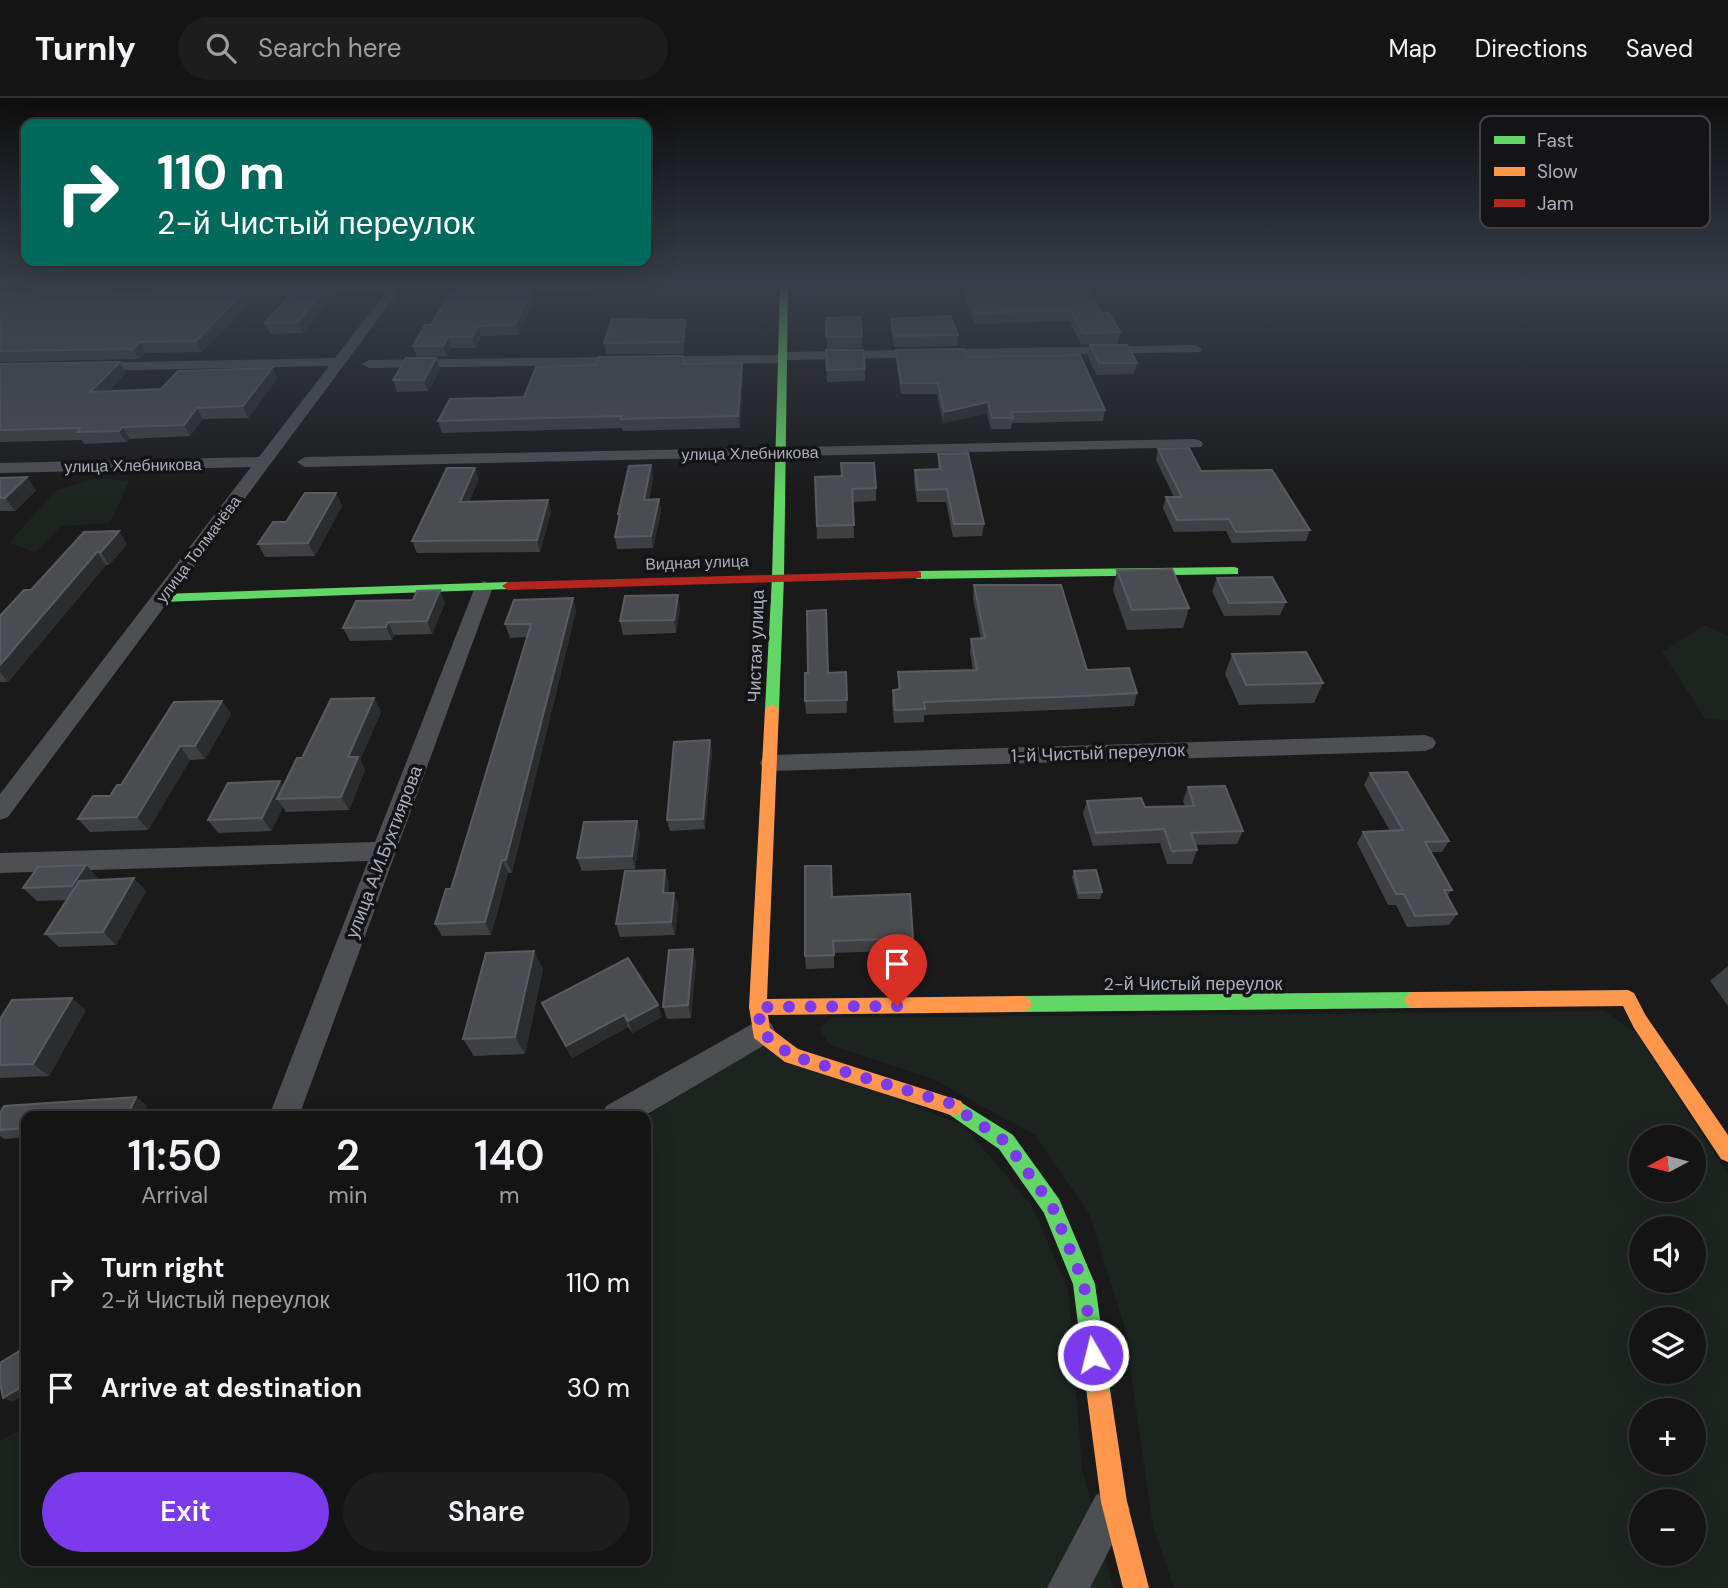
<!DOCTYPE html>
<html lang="en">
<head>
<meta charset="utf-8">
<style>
	body { margin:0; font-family:"DM Sans",sans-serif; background:#1d1d1d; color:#f1f3f6; height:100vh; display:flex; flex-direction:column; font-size:26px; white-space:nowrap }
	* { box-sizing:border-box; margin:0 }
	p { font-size:23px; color:#9d9ea0 }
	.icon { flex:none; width:38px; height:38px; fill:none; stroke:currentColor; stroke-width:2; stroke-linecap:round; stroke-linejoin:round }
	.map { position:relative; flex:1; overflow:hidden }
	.side { position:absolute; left:21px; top:1013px; width:630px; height:455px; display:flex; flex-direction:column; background:#141414; border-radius:14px; box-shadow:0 7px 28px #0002,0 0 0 2px #333334 }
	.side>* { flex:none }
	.banner { position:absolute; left:21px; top:21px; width:630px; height:147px; border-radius:14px; box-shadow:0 7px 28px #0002,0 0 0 2px #333334; background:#00695c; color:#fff; overflow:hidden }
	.needle { width:46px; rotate:263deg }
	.controls { position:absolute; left:1629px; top:1027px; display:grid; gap:14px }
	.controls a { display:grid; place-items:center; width:77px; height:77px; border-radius:50%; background:#141414; box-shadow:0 7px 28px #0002,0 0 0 2px #333334; font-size:35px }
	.pin { position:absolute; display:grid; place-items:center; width:60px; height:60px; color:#fff; margin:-72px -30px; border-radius:50% 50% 50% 0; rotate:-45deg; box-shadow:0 0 7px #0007 }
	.pin .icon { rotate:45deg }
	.me { position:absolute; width:77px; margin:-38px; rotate:352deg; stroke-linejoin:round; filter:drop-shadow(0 0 5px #0008) }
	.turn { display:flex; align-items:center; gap:24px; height:147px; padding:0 21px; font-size:32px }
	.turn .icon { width:91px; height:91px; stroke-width:2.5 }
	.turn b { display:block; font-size:49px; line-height:60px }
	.eta { display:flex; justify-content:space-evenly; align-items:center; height:119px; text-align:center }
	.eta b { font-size:42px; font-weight:600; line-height:49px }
	.cta { display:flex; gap:14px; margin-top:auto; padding:14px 21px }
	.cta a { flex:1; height:80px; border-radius:42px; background:#7c3aed; color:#fff; font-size:28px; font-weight:600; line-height:80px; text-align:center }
	.cta a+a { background:#1d1d1d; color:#f1f3f6 }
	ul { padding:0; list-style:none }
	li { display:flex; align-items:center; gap:21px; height:105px; padding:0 21px }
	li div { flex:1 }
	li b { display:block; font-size:26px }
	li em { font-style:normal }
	header { display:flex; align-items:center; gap:42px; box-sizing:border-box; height:98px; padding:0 35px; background:#141414; border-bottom:2px solid #333334 }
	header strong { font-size:33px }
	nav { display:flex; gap:38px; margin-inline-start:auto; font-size:24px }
	.search { width:490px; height:63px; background:#1d1d1d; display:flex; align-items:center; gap:18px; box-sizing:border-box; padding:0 24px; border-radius:38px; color:#9d9ea0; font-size:26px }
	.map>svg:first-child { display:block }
</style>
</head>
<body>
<header>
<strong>Turnly</strong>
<div class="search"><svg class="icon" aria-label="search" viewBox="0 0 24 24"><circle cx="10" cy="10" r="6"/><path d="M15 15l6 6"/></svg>Search here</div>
<nav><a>Map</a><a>Directions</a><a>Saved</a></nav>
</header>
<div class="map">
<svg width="1728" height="1490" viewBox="0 0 1728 1490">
	<rect width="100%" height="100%" fill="#1a1a1a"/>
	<g fill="#1d2420" fill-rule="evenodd">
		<polygon points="99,380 129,383 110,425 62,428 35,454 9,445 56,392"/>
		<polygon points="1704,527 1728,538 1728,623 1705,620 1662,554"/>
		<path d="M1605 913 1638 937 1728 1077V1490H1174L1153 1428 1124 1227 1089 1115 1035 1037 933 981 830 947 819 930 831 920ZM1642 1040H1694V1092H1642ZM1642 1130H1694V1183H1642ZM1642 1222H1694V1274H1642ZM1642 1312H1694V1365H1642ZM1642 1404H1694V1456H1642Z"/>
		<polygon points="762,945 964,1028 1032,1108 1068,1192 1082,1371 1113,1490 0,1490 0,1343 26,1329 26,1463 646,1463 646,1019"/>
	</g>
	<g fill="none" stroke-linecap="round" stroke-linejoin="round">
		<g fill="#4e4f53" fill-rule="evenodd">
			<polygon points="282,189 402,189 8,719 0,722 0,696 251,369 0,375 0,365 259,359 329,268 88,273 81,269 88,265 335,260 385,195 218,198 212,194 218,190"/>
			<polygon points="486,189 595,189 589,193 491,195 487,194"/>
			<polygon points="1195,247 1202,251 1200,254 788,262 782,265 369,270 362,266 369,262 776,257 782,254"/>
			<polygon points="1195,341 1201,343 1203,346 1201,349 305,369 297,364 305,359"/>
			<polygon points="484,483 493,489 299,1018 269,1018 368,763 0,775 0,755 375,744 475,489"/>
			<polygon points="1425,637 1433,640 1436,645 1433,650 1425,653 771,673 763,671 760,665 763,659 771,657"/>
			<polygon points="761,921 771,925 775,934 771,943 644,1018 602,1018 606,1008"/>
			<polygon points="1110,1391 1124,1397 1130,1411 1090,1490 1047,1490 1096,1397"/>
		</g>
		<g fill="#63d668" fill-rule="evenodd">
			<polygon points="780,189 788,189 784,479 779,611 772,616 765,611 772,479"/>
			<polygon points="1234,469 1238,470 1238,476 917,481 911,477 917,473"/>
			<polygon points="508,484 514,488 512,491 161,504 155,500 161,496"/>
			<polygon points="1413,894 1419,897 1422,902 1419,907 1413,910 1023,914 1017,912 1014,906 1017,900 1023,898"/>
			<polygon points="954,1000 1013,1037 1059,1101 1095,1186 1111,1298 1107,1306 1099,1310 1091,1306 1087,1298 1073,1186 1044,1115 999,1051 947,1015 944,1009 947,1003"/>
		</g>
		<g fill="#ff974d" fill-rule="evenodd">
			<polygon points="772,606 779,611 767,901 1023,898 1029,900 1032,906 1029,912 1023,914 768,917 770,930 798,951 961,1003 964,1009 961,1015 954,1018 785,964 754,940 749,909 765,611"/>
			<polygon points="1628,892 1634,895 1646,918 1728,1037 1728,1064 1721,1061 1634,930 1623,908 1413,910 1407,907 1404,902 1407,897 1413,894"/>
			<polygon points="1099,1286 1107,1290 1111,1298 1127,1404 1149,1490 1123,1490 1101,1404 1087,1298 1091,1290"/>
		</g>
		<polygon fill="#b3261e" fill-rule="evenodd" points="917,473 921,474 921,480 508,492 502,488 508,484"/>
	</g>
	<g fill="#3f4043">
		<polygon points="0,189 77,189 0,190"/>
		<polygon points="249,189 254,200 202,254 146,255 139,261 0,264 0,193 113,194"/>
		<polygon points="298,189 330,189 333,198 303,235 270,236 265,225"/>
		<polygon points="966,189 1101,215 1120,234 1118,246 1081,246 1069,223 975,226 965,200"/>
		<polygon points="532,192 534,202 518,237 481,238 476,250 451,250 447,258 417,259 413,248 431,227"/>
		<polygon points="826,220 862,239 862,250 827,251"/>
		<polygon points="891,221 958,237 957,248 894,249 891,232"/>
		<polygon points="687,234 684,256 606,256 604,245"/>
		<polygon points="1090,247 1137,265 1134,276 1097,277 1088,259"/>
		<polygon points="826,252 865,271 865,283 827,284"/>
		<polygon points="896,252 967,259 1105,312 1103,323 1012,325 1011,331 991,331 987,315 943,325 937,296 901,296 896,263"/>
		<polygon points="742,265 743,276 740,330 623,333 622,330 442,335 438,323 524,299 685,266"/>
		<polygon points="0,266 126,275 108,293 161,291 272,270 277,281 248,320 203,321 190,338 130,341 126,344 84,346 82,342 0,344"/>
		<polygon points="440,272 428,293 397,294 393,282"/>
		<polygon points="1158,351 1310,432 1306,443 1232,445 1226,433 1174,434 1163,410 1166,399 1174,399 1156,362"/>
		<polygon points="938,356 984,426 982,438 953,439 946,404 917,404 914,384 915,372 938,371"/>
		<polygon points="653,379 649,401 659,401 661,413 653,450 617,451 615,439 619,421 618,416"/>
		<polygon points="815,379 876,390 876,403 853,404 854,440 817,441"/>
		<polygon points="0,380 36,392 15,413 0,413"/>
		<polygon points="479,381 469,404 548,402 551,414 540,454 417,455 412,443"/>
		<polygon points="336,395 342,408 315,458 265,459 258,446 286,424"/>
		<polygon points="84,434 127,446 109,467 106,467 8,584 0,584 0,518 31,492"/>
		<polygon points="1117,472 1189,510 1183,530 1127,532 1113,492"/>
		<polygon points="1217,480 1286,504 1280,517 1224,518 1212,493"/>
		<polygon points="974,487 1087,572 1137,595 1134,608 1081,611 924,617 924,624 894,625 892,605 893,592 898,592 898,574 973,572 970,554 971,541 981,541 973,500"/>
		<polygon points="573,500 576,513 512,775 508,775 491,837 442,838 435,826 451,791 527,539 510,540 505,526"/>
		<polygon points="445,505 432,536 394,537 392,542 350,543 343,530"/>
		<polygon points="680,510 676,535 623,537 620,523"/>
		<polygon points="1232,556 1323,585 1314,605 1239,607 1225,576"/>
		<polygon points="846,574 847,615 806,616 805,603 828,575"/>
		<polygon points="374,600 381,614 360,662 365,672 349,712 286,714 283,709 271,733 218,735 208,722 283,689 302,660"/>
		<polygon points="222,603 231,616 205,661 190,662 148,732 90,734 78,721 110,698 121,687"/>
		<polygon points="710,642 712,653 705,731 670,733 667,722"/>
		<polygon points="1370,675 1449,743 1442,754 1431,754 1452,792 1447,798 1457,816 1449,827 1407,829 1396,807 1388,807 1357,745 1363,734 1390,733 1364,687"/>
		<polygon points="1188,689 1243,733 1237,746 1196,747 1197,752 1192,766 1167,766 1160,745 1093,748 1083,716 1087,703 1145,709 1185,708 1183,703"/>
		<polygon points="637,723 640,736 635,771 582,773 577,760"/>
		<polygon points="1074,773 1102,794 1100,801 1078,801 1072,779"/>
		<polygon points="98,780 97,782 146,793 116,847 59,849 45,836 67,802 37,803 23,790"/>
		<polygon points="669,785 668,795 674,795 678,808 675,837 620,839 616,826"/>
		<polygon points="832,799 913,840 913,852 834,855 834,870 806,871 805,858"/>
		<polygon points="696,864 691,920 667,921 663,909"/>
		<polygon points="1728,868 1728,908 1710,883"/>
		<polygon points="543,871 525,956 474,958 463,941"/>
		<polygon points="542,905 662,919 632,935 628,929 572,960"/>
		<polygon points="86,912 49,978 0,980 0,921"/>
		<polygon points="136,999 147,1008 26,1018 26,1039 4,1041 0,1038 0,1015"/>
	</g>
	<g fill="#2b2c2d">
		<polygon points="249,189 254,200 202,254 196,243"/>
		<polygon points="328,189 330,189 333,198 303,235 298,224"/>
		<polygon points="532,192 534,202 518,237 515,227"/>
		<polygon points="685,222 687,234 684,256 683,244"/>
		<polygon points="478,228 481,238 476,250 472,239"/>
		<polygon points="448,239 451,250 447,258 443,248"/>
		<polygon points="140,244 146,255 139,261 133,251"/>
		<polygon points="436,260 440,272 428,293 424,282"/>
		<polygon points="120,264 126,275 97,305 90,294"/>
		<polygon points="742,265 743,276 740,330 738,318"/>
		<polygon points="272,270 277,281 248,320 243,308"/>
		<polygon points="988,304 987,315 943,325 944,314"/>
		<polygon points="197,310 203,321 190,338 184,327"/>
		<polygon points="123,329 130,341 126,344 119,333"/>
		<polygon points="651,367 653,379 646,413 644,402"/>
		<polygon points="475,370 479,381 464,416 460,404"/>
		<polygon points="27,379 36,392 15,413 5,400"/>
		<polygon points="336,395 342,408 315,458 308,445"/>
		<polygon points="659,401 661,413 653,450 651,438"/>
		<polygon points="548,402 551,414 540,454 537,442"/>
		<polygon points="119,433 127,446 109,467 101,454"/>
		<polygon points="97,454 106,467 8,584 0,574 0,567"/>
		<polygon points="440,492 445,505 432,536 427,523"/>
		<polygon points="678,497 680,510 676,535 674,522"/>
		<polygon points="573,500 576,513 512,775 506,762"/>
		<polygon points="388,524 394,537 392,542 386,529"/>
		<polygon points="374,600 381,614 360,662 365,672 349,712 341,699 348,659"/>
		<polygon points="222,603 231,616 205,661 195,648"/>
		<polygon points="710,642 712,653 705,731 703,721"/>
		<polygon points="180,648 190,662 148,732 137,719"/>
		<polygon points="280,683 289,697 277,701 283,709 271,733 262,720"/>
		<polygon points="637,723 640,736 635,771 632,758"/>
		<polygon points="502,762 508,775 491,837 485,824"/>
		<polygon points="86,767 98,780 85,801 72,788"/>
		<polygon points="665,772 669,785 666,808 663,795"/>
		<polygon points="134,780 146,793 116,847 103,834"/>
		<polygon points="674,795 678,808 675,837 671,824"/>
		<polygon points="693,851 696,864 691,920 688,907"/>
		<polygon points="534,853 543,871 525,956 515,939"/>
		<polygon points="72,900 86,912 49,978 33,966"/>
		<polygon points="658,907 662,919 632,935 628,923"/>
		<polygon points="624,917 628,929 572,960 566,948"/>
		<polygon points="136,999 147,1008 142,1018 127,1018"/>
		<polygon points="26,1286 26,1295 13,1304 3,1300"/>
	</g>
	<g fill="#4b4c50" stroke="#5a5b61" stroke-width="2">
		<polygon points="249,189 196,243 140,244 133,251 0,253 0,193 112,191 108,195"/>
		<polygon points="298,189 328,189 298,224 265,225"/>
		<polygon points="966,189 1087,189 1101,215 1109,215 1120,234 1083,235 1071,212 976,215"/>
		<polygon points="532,192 515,227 478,228 472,239 448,239 443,248 413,248 425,227 431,227 452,193"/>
		<polygon points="950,218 958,237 894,238 891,221"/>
		<polygon points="860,219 862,239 826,239 826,220"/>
		<polygon points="612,221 685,222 683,244 604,245"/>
		<polygon points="1090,247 1127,247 1137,265 1099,265"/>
		<polygon points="964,251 967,259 1080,257 1105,312 1011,314 1013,320 992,320 988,304 944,314 938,285 901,285 896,252"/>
		<polygon points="826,252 863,252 865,271 827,272"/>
		<polygon points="681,258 684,259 683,266 742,265 738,318 621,321 621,318 438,323 450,301 524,299 536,269 596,267 599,259"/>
		<polygon points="406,260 436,260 424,282 393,282"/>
		<polygon points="120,264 90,294 161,291 178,273 272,270 243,308 197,310 184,327 123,329 119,333 77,334 80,330 0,332 0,266"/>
		<polygon points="1189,350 1201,373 1272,372 1310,432 1236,434 1229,421 1177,422 1166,399 1182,399 1158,351"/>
		<polygon points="968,355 984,426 954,426 947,391 918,392 915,372 941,371 938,356"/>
		<polygon points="841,365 874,365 876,390 852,391 854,427 817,428 815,379 842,378"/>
		<polygon points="651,367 644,402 659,401 651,438 615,439 620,416 618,416 629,368"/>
		<polygon points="447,370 475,370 460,404 548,402 537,442 412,443"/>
		<polygon points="27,379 5,400 0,400 0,380"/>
		<polygon points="305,395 336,395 308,445 258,446 273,424 286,424"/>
		<polygon points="119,433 101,454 97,454 0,567 0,518 24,492 31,492 84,434"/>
		<polygon points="1172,471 1189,510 1132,512 1117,472"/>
		<polygon points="1272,479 1286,504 1229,505 1217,480"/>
		<polygon points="974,487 1061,487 1087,572 1129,570 1137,595 1084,598 924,604 925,611 895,612 893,592 900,591 898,574 977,572 971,541 985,540"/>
		<polygon points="440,492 427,523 388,524 386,529 343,530 356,503 413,502 417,493"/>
		<polygon points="678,497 674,522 620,523 625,498"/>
		<polygon points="573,500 506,762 502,762 485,824 435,826 446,791 451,791 531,526 505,526 514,502"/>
		<polygon points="826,512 828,575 846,574 847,602 805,603 805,575 808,575 807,513"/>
		<polygon points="1306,554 1323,585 1246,587 1232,556"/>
		<polygon points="374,600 348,659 358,659 341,699 277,701 297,660 302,660 331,601"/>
		<polygon points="222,603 195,648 180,648 137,719 78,721 93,698 110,698 117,687 121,687 174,604"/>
		<polygon points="710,642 703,721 667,722 674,644"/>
		<polygon points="1407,674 1449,743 1425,744 1452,792 1444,792 1457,816 1415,818 1404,796 1396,796 1363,734 1403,732 1370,675"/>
		<polygon points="280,683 262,720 208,722 228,685"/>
		<polygon points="1225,688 1243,733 1191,735 1197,752 1172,753 1164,731 1096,735 1087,703 1141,700 1145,709 1194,708 1188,689"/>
		<polygon points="637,723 632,758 577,760 584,724"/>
		<polygon points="86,767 72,788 23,790 38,769"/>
		<polygon points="805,768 831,768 832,799 910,796 913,840 833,843 834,857 805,858"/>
		<polygon points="665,772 663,795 674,795 671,824 616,826 625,773"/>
		<polygon points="1096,772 1102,794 1079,795 1074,773"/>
		<polygon points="134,780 103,834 45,836 79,783"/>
		<polygon points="693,851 688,907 663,909 669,852"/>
		<polygon points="534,853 515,939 463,941 486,855"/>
		<polygon points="628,860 658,907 628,923 624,917 566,948 542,905"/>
		<polygon points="72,900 33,966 0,967 0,921 12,902"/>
		<polygon points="136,999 127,1018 26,1018 26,1030 0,1032 0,1015 4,1008"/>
		<polygon points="26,1249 26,1286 3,1300 0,1285 0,1265"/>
	</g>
	<linearGradient id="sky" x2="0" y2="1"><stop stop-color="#0e0e0e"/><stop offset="0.47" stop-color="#383e49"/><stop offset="1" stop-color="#383e49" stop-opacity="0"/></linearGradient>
	<rect width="1728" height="398" fill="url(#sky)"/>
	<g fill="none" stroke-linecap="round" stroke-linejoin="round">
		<polyline stroke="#7c3aed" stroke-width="12" stroke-dasharray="0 21.6" points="897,908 758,909 761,934 792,958 949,1005 1006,1044 1052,1108 1084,1186 1093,1257"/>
	</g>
	<g text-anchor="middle" stroke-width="7" stroke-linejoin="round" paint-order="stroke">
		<g font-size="16" fill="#abaebb" stroke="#141416">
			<text transform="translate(750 355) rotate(-1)" y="6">улица Хлебникова</text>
			<text transform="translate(133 367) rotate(-1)" y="6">улица Хлебникова</text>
			<text transform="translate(198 451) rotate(-53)" y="6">улица Толмачёва</text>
			<text transform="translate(697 464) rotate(-2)" y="6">Видная улица</text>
		</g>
		<g font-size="18" fill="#abaebb" stroke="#141416">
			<text transform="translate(756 548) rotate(-88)" y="6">Чистая улица</text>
			<text transform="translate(1098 655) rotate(-2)" y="6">1-й Чистый переулок</text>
			<text transform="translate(384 754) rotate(-69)" y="6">улица А.И.Бухтиярова</text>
			<text x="1193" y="892">2-й Чистый переулок</text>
		</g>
	</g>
	<rect x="1480" y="18" width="230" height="112" rx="10" fill="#141416" stroke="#414248" stroke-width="2"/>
	<rect x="1494" y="38" width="31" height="8" fill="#63d668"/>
	<rect x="1494" y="69" width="31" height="9" fill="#ff974d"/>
	<rect x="1494" y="101" width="31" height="8" fill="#b3261e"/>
	<g font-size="19" fill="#abaebb">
		<text x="1537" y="49">Fast</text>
		<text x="1537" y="80">Slow</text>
		<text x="1537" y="112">Jam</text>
	</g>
</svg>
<div class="controls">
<a><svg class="needle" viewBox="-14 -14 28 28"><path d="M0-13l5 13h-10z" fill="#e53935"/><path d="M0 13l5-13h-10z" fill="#9d9ea0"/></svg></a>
<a><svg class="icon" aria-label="sound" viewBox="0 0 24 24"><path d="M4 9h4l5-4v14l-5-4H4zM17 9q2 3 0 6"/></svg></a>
<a><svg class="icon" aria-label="layers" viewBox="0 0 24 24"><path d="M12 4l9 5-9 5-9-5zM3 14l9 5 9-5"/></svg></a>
<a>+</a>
<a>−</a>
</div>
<div class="pin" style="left:897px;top:908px;background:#d93025"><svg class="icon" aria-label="arrive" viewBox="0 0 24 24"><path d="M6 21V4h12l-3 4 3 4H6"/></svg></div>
<svg class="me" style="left:1093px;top:1257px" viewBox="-20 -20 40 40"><circle r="17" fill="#7c3aed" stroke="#fff" stroke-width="3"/><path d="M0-11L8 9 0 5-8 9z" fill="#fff"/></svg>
<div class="banner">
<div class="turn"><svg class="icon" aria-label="right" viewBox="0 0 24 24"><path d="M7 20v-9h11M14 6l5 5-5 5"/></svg><div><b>110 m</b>2-й Чистый переулок</div></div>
</div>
<section class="side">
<div class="eta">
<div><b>11:50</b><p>Arrival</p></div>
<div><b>2</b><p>min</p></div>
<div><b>140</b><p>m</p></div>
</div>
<ul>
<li><svg class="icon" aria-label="right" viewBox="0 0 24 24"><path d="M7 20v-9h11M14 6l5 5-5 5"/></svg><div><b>Turn right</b><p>2-й Чистый переулок</p></div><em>110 m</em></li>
<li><svg class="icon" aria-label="arrive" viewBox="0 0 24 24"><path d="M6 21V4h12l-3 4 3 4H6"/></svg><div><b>Arrive at destination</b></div><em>30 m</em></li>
</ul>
<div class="cta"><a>Exit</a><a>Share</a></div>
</section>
</div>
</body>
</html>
